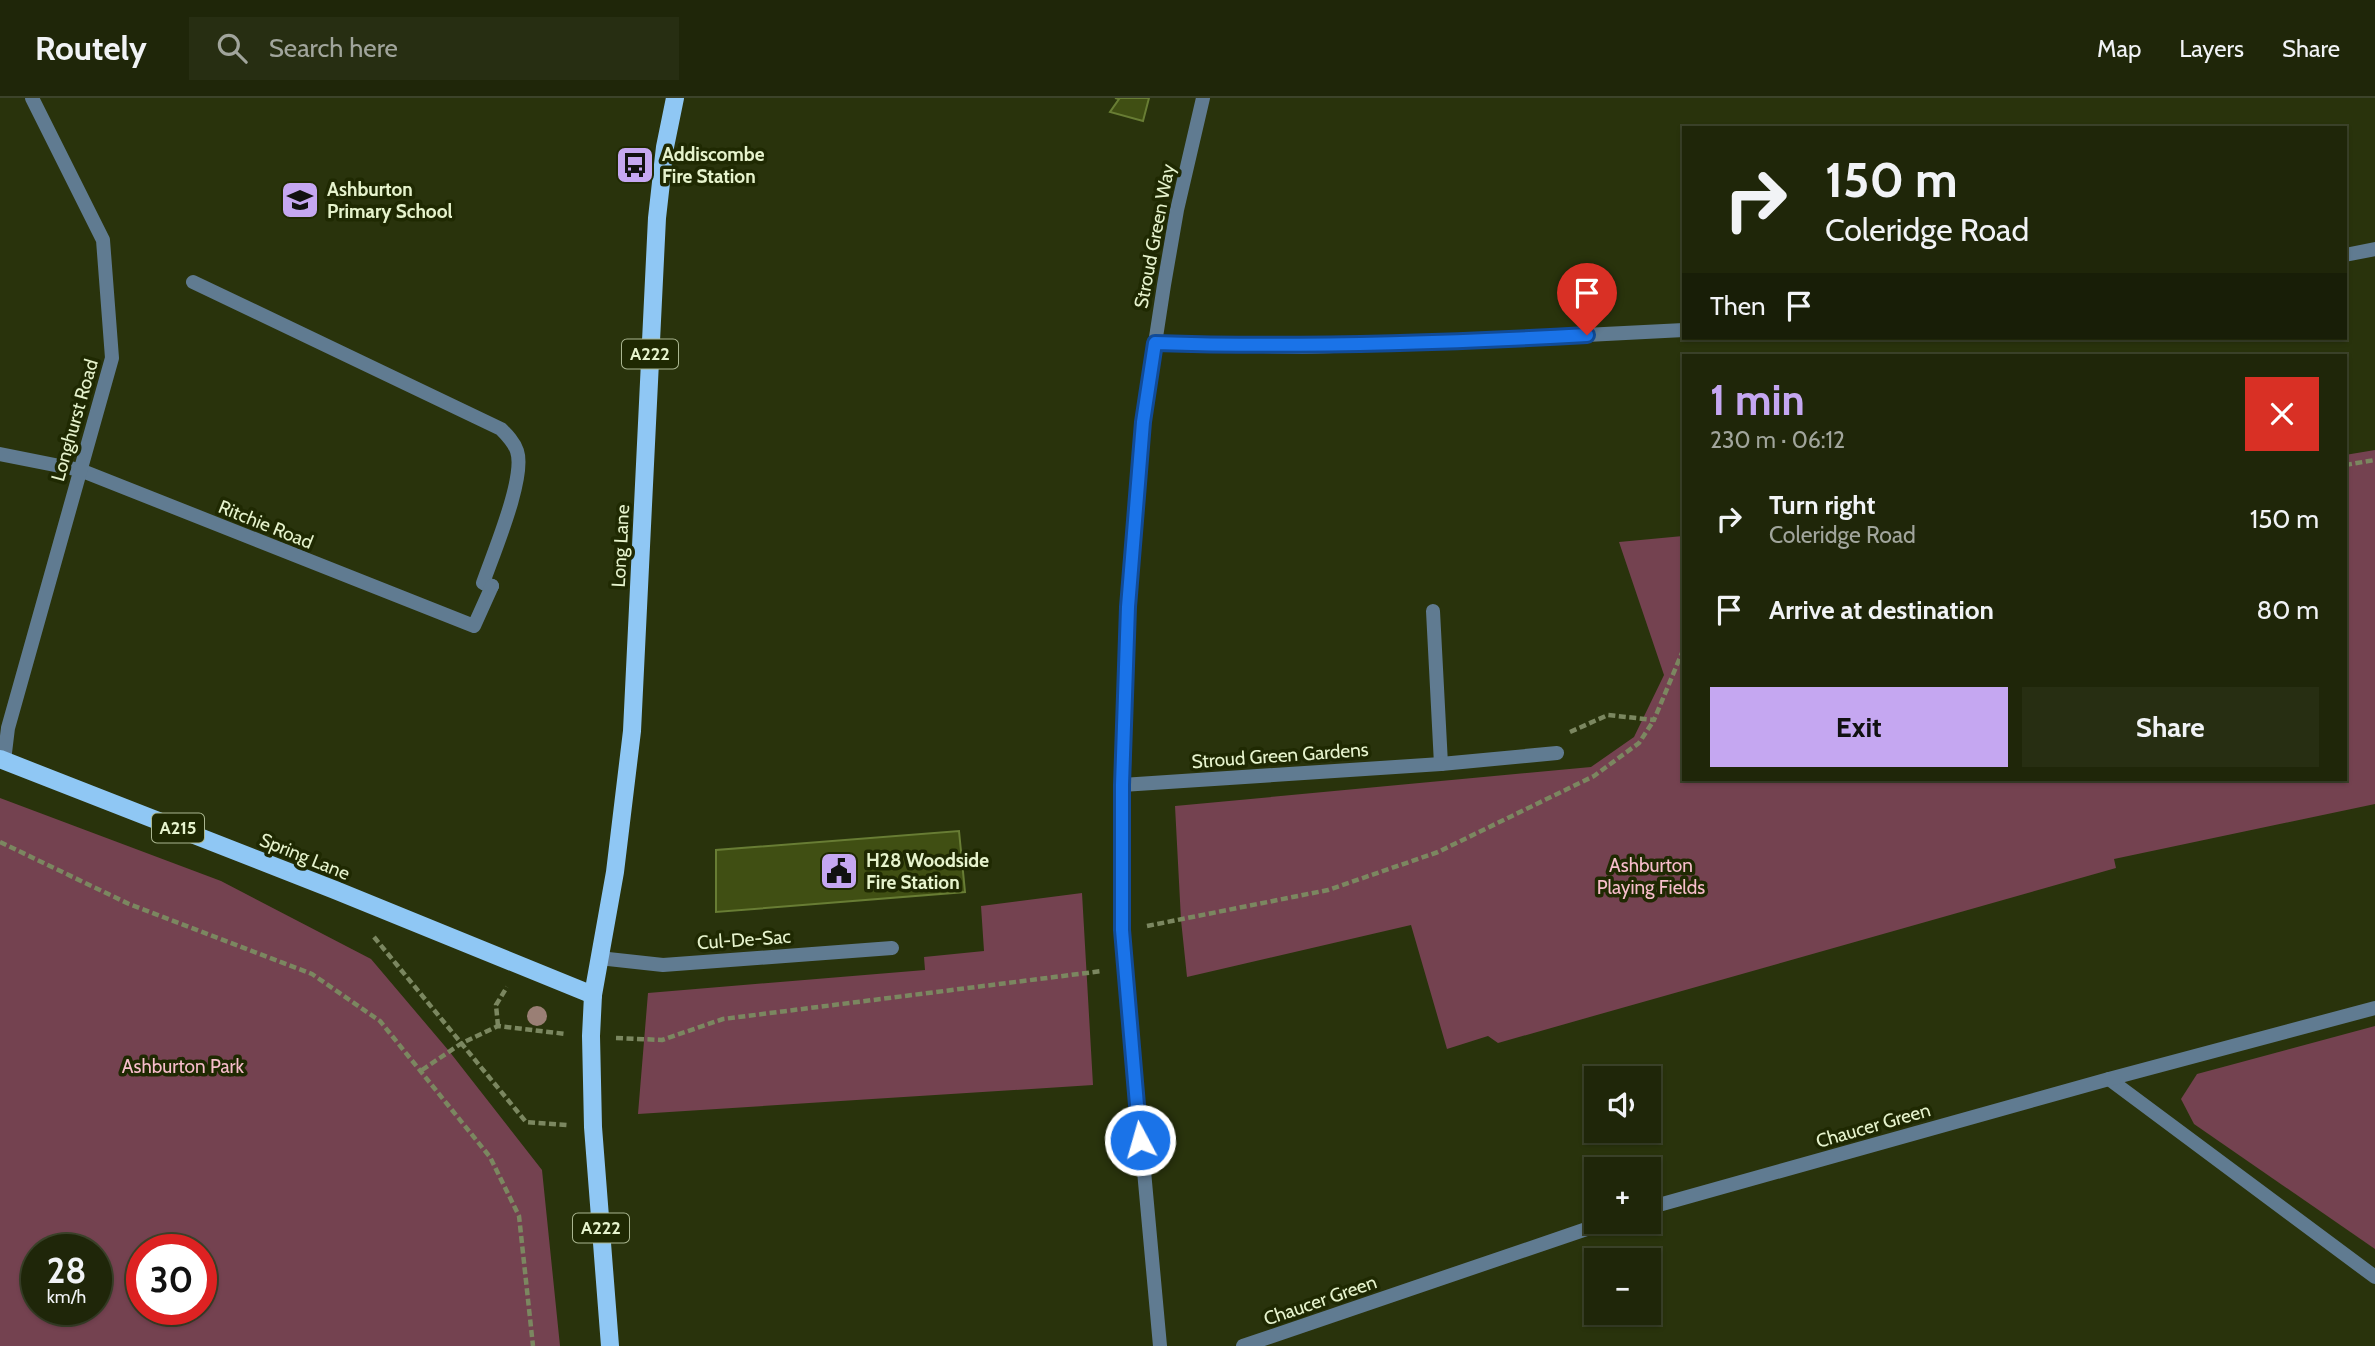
<!DOCTYPE html>
<html lang="en">
<head>
<meta charset="utf-8">
<style>
	body { margin:0; font-family:Cabin,sans-serif; background:#272e12; color:#f1f3f6; height:100vh; display:flex; flex-direction:column; font-size:26px; white-space:nowrap }
	* { box-sizing:border-box; margin:0 }
	p { font-size:23px; color:#a1a59c }
	.icon { flex:none; width:38px; height:38px; fill:none; stroke:currentColor; stroke-width:2; stroke-linecap:round; stroke-linejoin:round }
	.map { position:relative; flex:1; overflow:hidden }
	.panel { position:absolute; left:1682px; top:256px; width:665px; height:427px; display:flex; flex-direction:column; background:#1f2609; border-radius:0px; box-shadow:0 2px 5px #0004,0 0 0 2px #3c432a }
	.panel>* { flex:none }
	.banner { position:absolute; left:1682px; top:28px; width:665px; height:214px; border-radius:0px; box-shadow:0 2px 5px #0004,0 0 0 2px #3c432a; background:#1f2609; color:#f1f3f6; overflow:hidden }
	.buttons { position:absolute; left:1584px; top:968px; display:grid; gap:14px }
	.buttons a { display:grid; place-items:center; width:77px; height:77px; border-radius:0px; background:#1f2609; box-shadow:0 2px 5px #0004,0 0 0 2px #3c432a; font-size:35px }
	.speed { position:absolute; left:21px; top:1136px; display:flex; gap:14px; font-size:35px; font-weight:700; text-align:center }
	.speed>* { display:grid; place-content:center; width:91px; height:91px; border-radius:50%; background:#1f2609; box-shadow:0 2px 5px #0004,0 0 0 2px #3c432a; line-height:1 }
	.speed small { font-size:18px; font-weight:400 }
	.speed .limit { border:10px solid #d22; background:#fff; color:#111 }
	.pin { position:absolute; display:grid; place-items:center; width:60px; height:60px; color:#fff; margin:-72px -30px; border-radius:50% 50% 50% 0; rotate:-45deg; box-shadow:0 0 7px #0007 }
	.pin .icon { rotate:45deg }
	.me { position:absolute; width:77px; margin:-38px; rotate:354deg; stroke-linejoin:round; filter:drop-shadow(0 0 5px #0008) }
	.turn { display:flex; align-items:center; gap:24px; height:147px; padding:0 28px; font-size:32px }
	.turn .icon { width:91px; height:91px; stroke-width:2.5 }
	.turn b { display:block; font-size:49px; line-height:60px }
	.then { display:flex; align-items:center; height:66px; padding:0 28px; background:#0003; gap:14px; font-size:26px }
	.round { display:grid; place-items:center; flex:none; width:74px; height:74px; border-radius:0px; background:#272e12 }
	.overview { display:flex; align-items:center; justify-content:space-between; height:119px; padding:0 28px }
	h1 { font-size:42px; font-weight:700; line-height:52px; color:#c5a7f1 }
	.primary-button { display:flex; gap:14px; margin-top:auto; padding:14px 28px }
	.primary-button a { flex:1; height:80px; border-radius:0px; background:#c5a7f1; color:#111; font-size:28px; font-weight:700; line-height:80px; text-align:center }
	.primary-button a+a { background:#272e12; color:#f1f3f6 }
	ul { padding:0; list-style:none }
	li { display:flex; align-items:center; gap:21px; height:91px; padding:0 28px }
	li div { flex:1 }
	li b { display:block; font-size:26px }
	li em { font-style:normal }
	header { display:flex; align-items:center; gap:42px; box-sizing:border-box; height:98px; padding:0 35px; background:#1f2609; border-bottom:2px solid #3c432a }
	header strong { font-size:33px }
	nav { display:flex; gap:38px; margin-inline-start:auto; font-size:24px }
	.search { width:490px; height:63px; background:#272e12; display:flex; align-items:center; gap:18px; box-sizing:border-box; padding:0 24px; border-radius:0px; color:#a1a59c; font-size:26px }
	.map>svg:first-child { display:block }
</style>
</head>
<body>
<header>
<strong>Routely</strong>
<div class="search"><svg class="icon" aria-label="search" viewBox="0 0 24 24"><circle cx="10" cy="10" r="6"/><path d="M15 15l6 6"/></svg>Search here</div>
<nav><a>Map</a><a>Layers</a><a>Share</a></nav>
</header>
<div class="map">
<svg width="2375" height="1248" viewBox="0 0 2375 1248">
	<rect width="100%" height="100%" fill="#29330c"/>
	<g fill="#744250" fill-rule="evenodd">
		<polygon points="2375,352 2375,706 2114,761 2116,770 1498,945 1488,938 1447,951 1411,827 1187,879 1181,822 1175,708 1591,669 1634,639 1664,577 1619,444 1683,438 1684,681 2345,681 2345,357"/>
		<path d="M0 700 221 783 371 861 449 953 542 1072 560 1248H0ZM37 1152H96V1211H37ZM142 1152H201V1211H142Z"/>
		<polygon points="1082,795 1093,987 638,1016 648,895 925,872 924,859 984,853 981,808"/>
		<polygon points="2375,928 2375,1151 2194,1026 2181,1001 2197,976"/>
	</g>
	<g fill="#404f13" stroke="#687d34" stroke-width="2">
		<polygon points="1115,0 1149,0 1143,23 1110,14 1119,1"/>
		<polygon points="959,733 965,794 716,814 716,752"/>
	</g>
	<g fill="none" stroke-linecap="round" stroke-linejoin="round">
		<g stroke="#7b8760" stroke-width="4.5" stroke-dasharray="7 3.5" stroke-linecap="butt">
			<polyline points="2345,367 2375,362"/>
			<polyline points="1570,634 1608,617 1654,622 1684,550"/>
			<polyline points="0,744 129,806 312,876 380,923 490,1059 519,1118 533,1248"/>
			<polyline points="1147,828 1328,792 1438,754 1594,678 1639,645 1654,622"/>
			<polyline points="374,839 526,1024 568,1027"/>
			<polyline points="498,928 496,907 507,889"/>
			<polyline points="616,940 662,942 723,921 1102,873"/>
			<polyline points="422,972 462,945 498,928 566,936"/>
		</g>
		<g stroke="#607b91" stroke-width="14">
			<path d="M193 184 501 331C507 337 514 344 517 353 526 379 493 456 483 485L492 488"/>
			<polyline points="599,860 663,867 892,850"/>
		</g>
		<g stroke="#607b91" stroke-width="14">
			<polyline points="2345,157 2375,151"/>
			<polyline points="1155,245 1302,249 1428,245 1684,232"/>
			<polyline points="0,356 80,372 474,528 492,488"/>
			<polyline points="1433,513 1441,666"/>
			<polyline points="4,663 8,630 112,260 103,142 32,0"/>
			<polyline points="1122,687 1441,666 1557,655"/>
			<polyline points="2109,981 2375,1179"/>
			<polyline points="1648,1110 2109,981 2375,910"/>
			<polyline points="1160,1248 1122,832 1125,590 1128,509 1143,324 1164,187 1177,112 1203,0"/>
			<polyline points="1243,1248 1607,1124"/>
		</g>
		<g stroke="#8fc7f4" stroke-width="18">
			<polyline points="0,661 335,792 593,897"/>
			<polyline points="610,1248 593,1029 591,938 593,897 615,774 632,633 657,120 665,49 675,0"/>
		</g>
	</g>
	<circle fill="#9a7f75" cx="537" cy="918" r="10"/>
	<g fill="none" stroke-linecap="round" stroke-linejoin="round">
		<defs>
			<path id="route" d="M1140 1042 1122 832V687L1128 509 1143 324 1155 245C1299 250 1443 245 1587 237"/>
		</defs>
		<use href="#route" stroke="#114b97" stroke-width="18"/>
		<use href="#route" stroke="#1a73e8" stroke-width="12"/>
	</g>
	<defs>
		<symbol id="bus-square" viewBox="-11 -11 22 22"><rect x="-9" y="-9" width="18" height="18" rx="4" fill="#c5a7f1" stroke="#1f2902"/><path d="M-5-6H5V4H4V6H2V4H-2V6H-4V4H-5ZM-3.5-4V0h7V-4ZM-3.5 1.2v1.5H-2V1.2ZM2 1.2v1.5H3.5V1.2Z" fill="#111"/></symbol>
		<symbol id="school-square" viewBox="-11 -11 22 22"><rect x="-9" y="-9" width="18" height="18" rx="4" fill="#c5a7f1" stroke="#1f2902"/><path d="M0-5L7-2L0 1L-7-2ZM-4 1L0 2.5L4 1V4Q0 6-4 4Z" fill="#111"/></symbol>
		<symbol id="civic-square" viewBox="-11 -11 22 22"><rect x="-9" y="-9" width="18" height="18" rx="4" fill="#c5a7f1" stroke="#1f2902"/><path d="M-.6-6.5H3V-4.5H.6V-3L4-1V1h2V6H-6V1h2V-1L-.6-3ZM-1.2 2.5V6h2.4V2.5Z" fill="#111"/></symbol>
	</defs>
	<g fill-rule="evenodd">
		<use href="#bus-square" x="613" y="45" width="44" height="44"/>
		<use href="#school-square" x="278" y="80" width="44" height="44"/>
		<use href="#civic-square" x="817" y="751" width="44" height="44"/>
	</g>
	<g text-anchor="middle" stroke-width="7" stroke-linejoin="round" paint-order="stroke">
		<g fill="#1f2902" stroke="#aab690" stroke-width="2">
			<rect x="622" y="241.5" width="56" height="29" rx="5"/>
			<rect x="152" y="715.5" width="52" height="29" rx="5"/>
			<rect x="573" y="1115.5" width="56" height="29" rx="5"/>
		</g>
		<g font-size="18" font-weight="bold" fill="#e6f3cd">
			<text x="650" y="262">A222</text>
			<text x="178" y="736">A215</text>
			<text x="601" y="1136">A222</text>
		</g>
		<g font-size="19" font-weight="bold" fill="#e6f3cd" stroke="#1f2902" text-anchor="start">
			<text x="662" y="63">Addiscombe<tspan x="662" dy="22">Fire Station</tspan></text>
			<text x="327" y="98">Ashburton<tspan x="327" dy="22">Primary School</tspan></text>
			<text x="866" y="769">H28 Woodside<tspan x="866" dy="22">Fire Station</tspan></text>
		</g>
		<g font-size="19" fill="#e6f3cd" stroke="#1f2902">
			<text transform="translate(1154 138) rotate(-79)" y="7">Stroud Green Way</text>
			<text transform="translate(74 322) rotate(-74)" y="7">Longhurst Road</text>
			<text transform="translate(266 426) rotate(22)" y="7">Ritchie Road</text>
			<text transform="translate(620 448) rotate(-87)" y="7">Long Lane</text>
			<text transform="translate(1280 657) rotate(-4)" y="7">Stroud Green Gardens</text>
			<text transform="translate(305 758) rotate(22)" y="7">Spring Lane</text>
			<text transform="translate(744 841) rotate(-4)" y="7">Cul-De-Sac</text>
			<text transform="translate(1873 1027) rotate(-16)" y="7">Chaucer Green</text>
			<text transform="translate(1320 1202) rotate(-19)" y="7">Chaucer Green</text>
		</g>
		<g font-size="19" fill="#f7bdcb" stroke="#1f2902">
			<text x="1651" y="774">Ashburton<tspan x="1651" dy="22">Playing Fields</tspan></text>
			<text x="183" y="975">Ashburton Park</text>
		</g>
	</g>
</svg>
<div class="buttons">
<a><svg class="icon" aria-label="sound" viewBox="0 0 24 24"><path d="M4 9h4l5-4v14l-5-4H4zM17 9q2 3 0 6"/></svg></a>
<a>+</a>
<a>−</a>
</div>
<div class="speed"><div>28<small>km/h</small></div><div class="limit">30</div></div>
<div class="pin" style="left:1587px;top:237px;background:#d93025"><svg class="icon" aria-label="arrive" viewBox="0 0 24 24"><path d="M6 21V4h12l-3 4 3 4H6"/></svg></div>
<svg class="me" style="left:1140px;top:1042px" viewBox="-20 -20 40 40"><circle r="17" fill="#1a73e8" stroke="#fff" stroke-width="3"/><path d="M0-11L8 9 0 5-8 9z" fill="#fff"/></svg>
<div class="banner">
<div class="turn"><svg class="icon" aria-label="right" viewBox="0 0 24 24"><path d="M7 20v-9h11M14 6l5 5-5 5"/></svg><div><b>150 m</b>Coleridge Road</div></div>
<div class="then">Then<svg class="icon" aria-label="arrive" viewBox="0 0 24 24"><path d="M6 21V4h12l-3 4 3 4H6"/></svg></div>
</div>
<section class="panel">
<div class="overview"><div><h1>1 min</h1><p>230 m · 06:12</p></div><a class="round" style="background:#d93025;color:#fff"><svg class="icon" aria-label="close" viewBox="0 0 24 24"><path d="M6 6l12 12M18 6L6 18"/></svg></a></div>
<ul>
<li><svg class="icon" aria-label="right" viewBox="0 0 24 24"><path d="M7 20v-9h11M14 6l5 5-5 5"/></svg><div><b>Turn right</b><p>Coleridge Road</p></div><em>150 m</em></li>
<li><svg class="icon" aria-label="arrive" viewBox="0 0 24 24"><path d="M6 21V4h12l-3 4 3 4H6"/></svg><div><b>Arrive at destination</b></div><em>80 m</em></li>
</ul>
<div class="primary-button"><a>Exit</a><a>Share</a></div>
</section>
</div>
</body>
</html>
